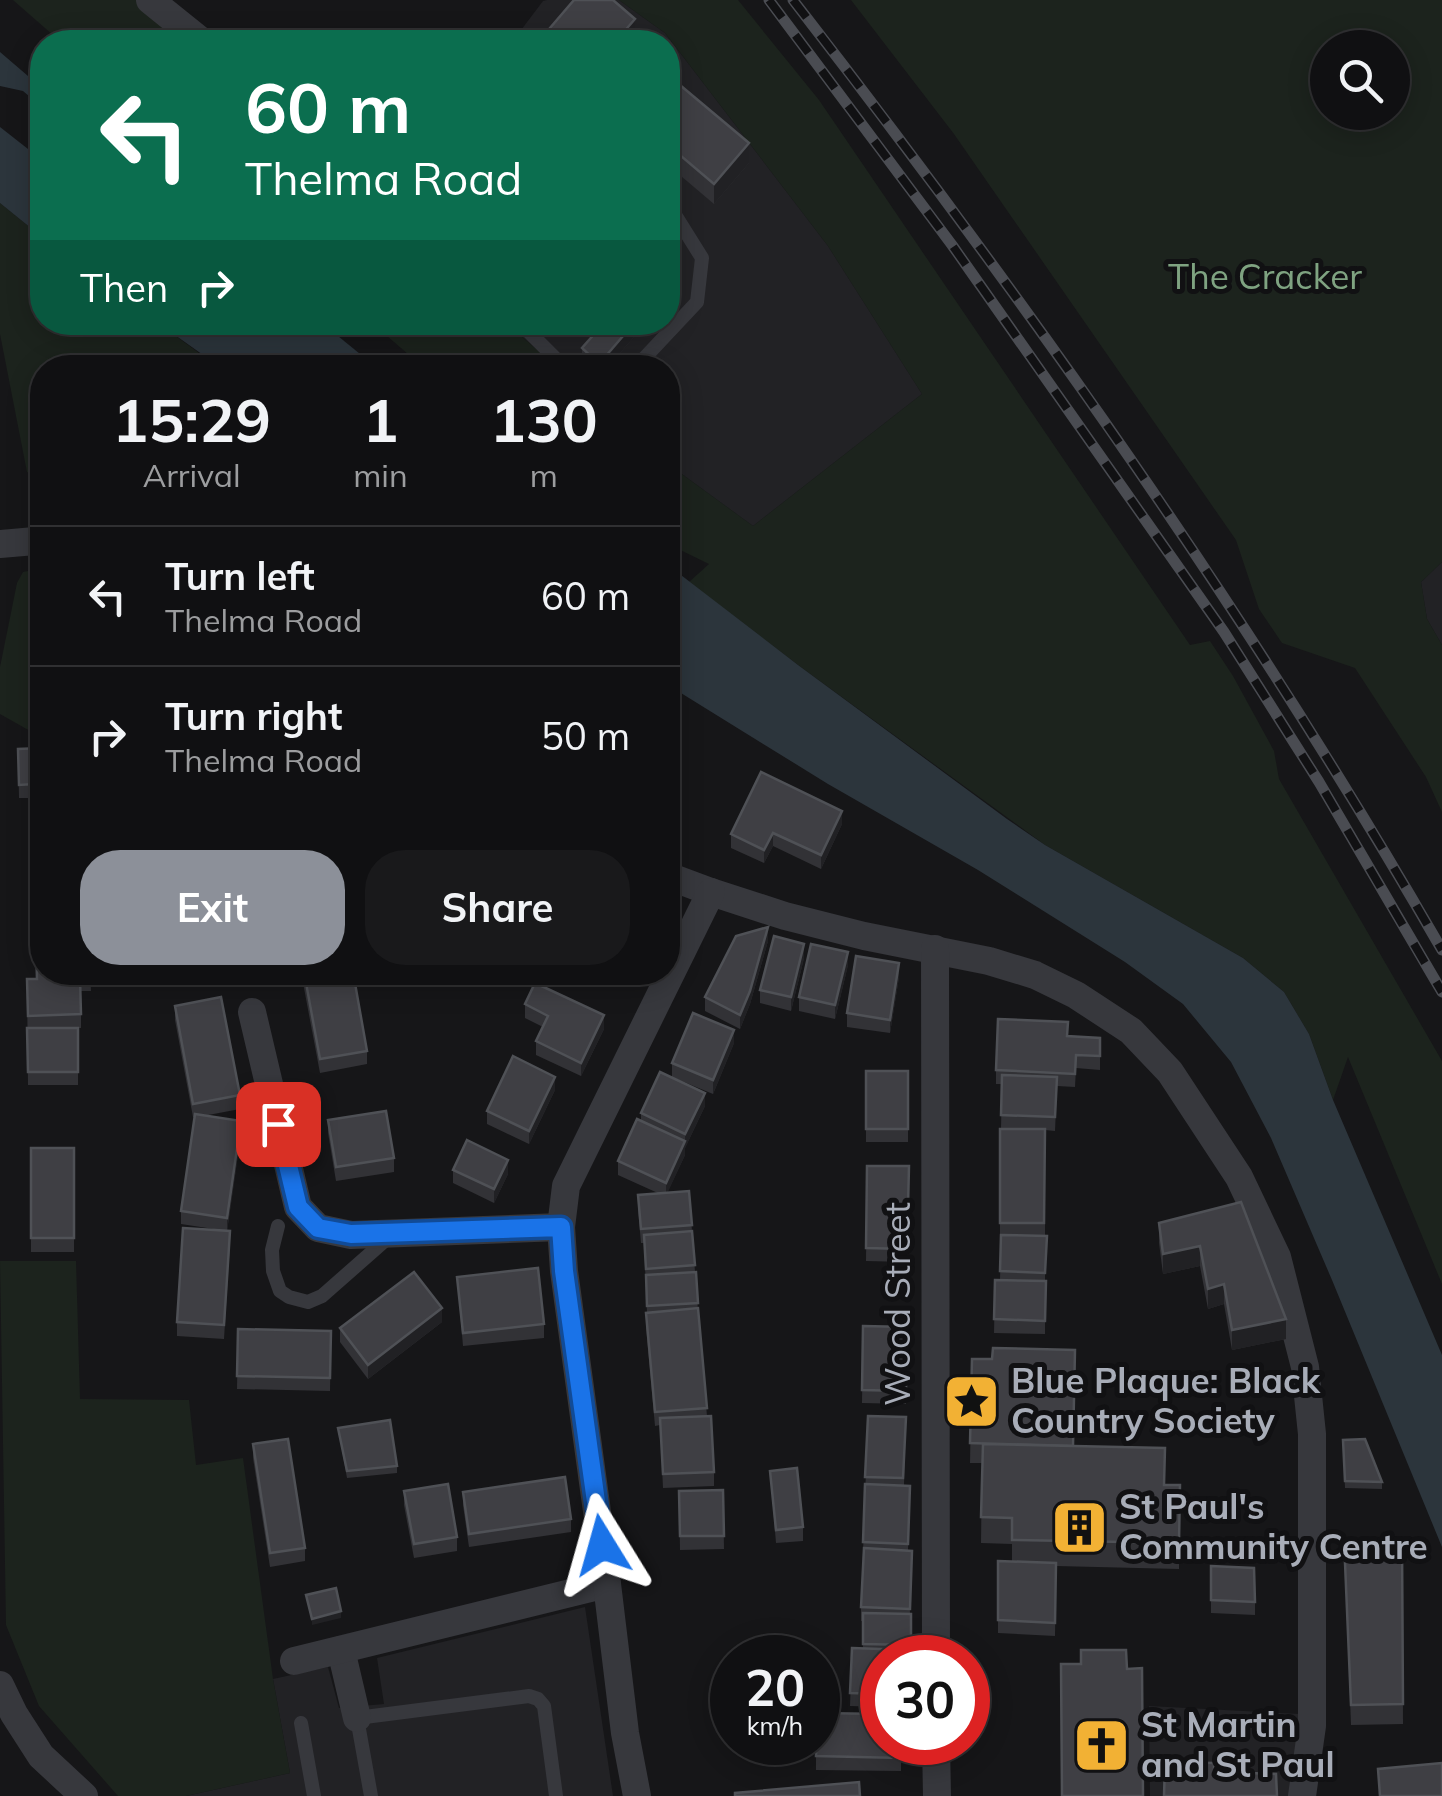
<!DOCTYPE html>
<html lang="en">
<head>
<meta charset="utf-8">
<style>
	body { margin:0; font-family:Mulish,sans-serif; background:#19191b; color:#f1f3f6; height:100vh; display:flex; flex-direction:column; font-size:38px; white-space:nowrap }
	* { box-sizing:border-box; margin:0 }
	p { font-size:32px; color:#9c9d9f }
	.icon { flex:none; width:55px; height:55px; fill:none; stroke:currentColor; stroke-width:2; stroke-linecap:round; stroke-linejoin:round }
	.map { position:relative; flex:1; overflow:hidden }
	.drawer { position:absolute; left:30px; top:355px; width:650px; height:630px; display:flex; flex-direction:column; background:#101012; border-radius:40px; box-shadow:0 5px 25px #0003,0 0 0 2px #303032 }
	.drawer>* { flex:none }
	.top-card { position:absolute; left:30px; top:30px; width:650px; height:305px; border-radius:40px; box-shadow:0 5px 25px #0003,0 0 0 2px #303032; background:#0b6e4f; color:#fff; overflow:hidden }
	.fabs { position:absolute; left:1310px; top:30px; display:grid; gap:20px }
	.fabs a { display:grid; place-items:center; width:100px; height:100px; border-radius:50%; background:#101012; box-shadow:0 5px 25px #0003,0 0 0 2px #303032; font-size:50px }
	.speed { position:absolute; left:710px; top:1635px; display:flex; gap:20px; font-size:50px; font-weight:700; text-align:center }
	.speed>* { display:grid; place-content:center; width:130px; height:130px; border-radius:50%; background:#101012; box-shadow:0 5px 25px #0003,0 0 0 2px #303032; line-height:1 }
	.speed small { font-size:25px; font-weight:400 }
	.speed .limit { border:15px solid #d22; background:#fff; color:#111 }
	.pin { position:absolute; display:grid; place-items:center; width:85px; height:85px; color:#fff; margin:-42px; border-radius:20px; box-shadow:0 5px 15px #0006 }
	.me { position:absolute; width:110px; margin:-55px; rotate:352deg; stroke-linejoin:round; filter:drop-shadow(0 0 8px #0008) }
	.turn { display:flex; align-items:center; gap:35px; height:210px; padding:0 50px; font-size:45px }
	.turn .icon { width:130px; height:130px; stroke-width:2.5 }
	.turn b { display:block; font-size:70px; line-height:85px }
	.then { display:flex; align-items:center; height:95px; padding:0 50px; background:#0003; gap:20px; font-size:38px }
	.eta { display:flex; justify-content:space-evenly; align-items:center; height:170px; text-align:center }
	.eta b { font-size:60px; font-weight:700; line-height:70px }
	.action { display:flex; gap:20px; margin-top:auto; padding:20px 50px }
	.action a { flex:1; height:115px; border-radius:40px; background:#8c9099; color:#fff; font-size:40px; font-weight:700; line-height:115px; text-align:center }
	.action a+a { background:#19191b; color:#f1f3f6 }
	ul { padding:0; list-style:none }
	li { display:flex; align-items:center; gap:30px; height:140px; padding:0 50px; border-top:2px solid #303032 }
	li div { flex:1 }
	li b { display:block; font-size:38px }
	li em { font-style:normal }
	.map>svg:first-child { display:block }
</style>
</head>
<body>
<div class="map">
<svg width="1442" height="1796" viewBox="0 0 1442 1796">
	<rect width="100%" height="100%" fill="#161618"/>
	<g fill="#222225">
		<polygon points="547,0 619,0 665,33 828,246 922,394 753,526 668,464 668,368 557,367 506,323 668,322 668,42 512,42 543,1"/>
		<polygon points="1442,562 1442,645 1427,619 1421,582"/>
		<polygon points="585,1607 613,1796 186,1796 290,1773 273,1679 328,1667 339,1708 384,1704 377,1658"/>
		<polygon points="1149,1706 1300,1714 1290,1796 1150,1796"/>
	</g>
	<g fill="#1c231d" fill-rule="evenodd">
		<polygon points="13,0 136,0 185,42 61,42"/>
		<polygon points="619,0 738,0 819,100 1190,645 1210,641 1233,676 1274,751 1279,779 1442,1061 1442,1284 1348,1057 1333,1100 1309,1034 1284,992 1243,958 1045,845 798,665 689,582 709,564 668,544 668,464 753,526 922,394 828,246 665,33"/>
		<path d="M851 0H1442V562L1421 582 1427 619 1442 645V812L1426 777 1355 668 1282 643 1259 609 1236 540 954 134ZM1328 48H1392V112H1328Z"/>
		<polygon points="0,203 42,237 42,322 158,323 218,367 42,368 42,481 27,472 0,334"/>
		<polygon points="372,323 506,323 557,367 423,367"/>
		<polygon points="42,568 42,729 39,736 0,714 0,667 17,583 23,572"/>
		<polygon points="0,1261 76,1261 80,1399 189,1400 196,1465 243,1458 273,1679 290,1773 186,1796 118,1796 39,1706 6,1625"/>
	</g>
	<g fill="#2c353c">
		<polygon points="0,52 42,88 42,107 23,91 0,86"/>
		<polygon points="0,127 42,160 42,237 0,203"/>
		<polygon points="158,323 322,323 376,367 220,367"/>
		<polygon points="668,568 677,572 798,665 1007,819 1045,845 1243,958 1284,992 1309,1034 1333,1100 1442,1355 1442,1547 1332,1280 1271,1138 1231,1062 1183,1004 1125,962 978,870 828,784 668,685"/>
	</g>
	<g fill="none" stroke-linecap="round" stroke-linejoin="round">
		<g stroke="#37383d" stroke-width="14">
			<polyline points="519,322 565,368"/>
			<polyline points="635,368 697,302 702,258 677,218 668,209"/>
			<polyline points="278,1226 272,1250 273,1271 280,1291 289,1297 308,1302 322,1296 389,1237"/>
			<polyline points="301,1723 314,1796"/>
			<polyline points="371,1796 357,1718 529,1696 538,1699 544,1706 556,1796"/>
		</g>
		<g stroke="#37383d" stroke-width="28">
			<polyline points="150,0 202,42"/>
			<polyline points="0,544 35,541 42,543"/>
			<polyline points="668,876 711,892 785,916 864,936 989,961 1035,975 1076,995 1131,1031 1170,1072 1239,1177 1277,1257 1305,1367 1312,1434 1312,1726 1302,1796"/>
			<polyline points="935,949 936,1658"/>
			<polyline points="252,1012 298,1207 318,1228 351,1235 561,1227"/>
			<polyline points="278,1124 306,1115"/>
			<polyline points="341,1650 357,1718"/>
			<polyline points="294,1661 607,1584"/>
			<polyline points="0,1685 14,1714 41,1756 84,1796"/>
			<polyline points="936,1742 937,1796"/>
			<polyline points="637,1796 625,1733 607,1584 564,1271 561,1227 566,1186 711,892"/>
		</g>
		<defs>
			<g id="rail">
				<polyline points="769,0 952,245 1224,632 1319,782 1442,992"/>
				<path d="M793 0C1028 303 1251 618 1442 950"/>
			</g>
		</defs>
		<use href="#rail" stroke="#4a4c52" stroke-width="11"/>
		<use href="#rail" stroke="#111113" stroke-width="8" stroke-dasharray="22" stroke-linecap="butt"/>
	</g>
	<g fill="#323236">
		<polygon points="668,75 749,163 714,204 668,165"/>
		<polygon points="641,322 641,329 607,368 588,368 582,362 582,348"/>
		<polygon points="42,748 42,833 36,833 34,798 19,798 18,749"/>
		<polygon points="842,824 821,869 773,846 764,863 731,848 731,834"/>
		<polygon points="768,941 750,1004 740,1029 705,1011 705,997"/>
		<polygon points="804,958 791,1011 760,1003 760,990"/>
		<polygon points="848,965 835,1019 799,1011 799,997"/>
		<polygon points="90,972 91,991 81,991 81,1028 78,1028 78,1085 28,1085 27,979"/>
		<polygon points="301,972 353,972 367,1051 367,1064 320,1073"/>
		<polygon points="899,977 890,1033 847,1027 847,1013"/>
		<polygon points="525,1004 604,1029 581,1076 536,1055 536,1041 543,1027 525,1018"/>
		<polygon points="175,1006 240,1095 240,1109 203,1116 241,1134 227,1231 230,1244 224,1339 177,1336 177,1322 220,1230 181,1224 181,1211 195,1117 193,1117 175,1020"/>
		<polygon points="1068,1036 1100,1038 1100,1070 1076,1068 1075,1087 1057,1086 1055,1131 1045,1130 1045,1334 994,1333 995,1280 1000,1280 1001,1237 1000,1237 1000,1129 1026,1129 1001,1128 1002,1084 996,1084 996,1070"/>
		<polygon points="734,1043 713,1094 672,1077 672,1063"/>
		<rect x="866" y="1071" width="42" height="71"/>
		<polygon points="555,1090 529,1144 487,1124 487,1111"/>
		<polygon points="705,1106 685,1148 685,1155 667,1193 689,1191 695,1272 696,1272 698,1313 707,1416 714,1472 714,1486 663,1488 660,1425 655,1426 646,1327 647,1313 644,1243 641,1243 638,1209 638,1195 660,1194 618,1175 618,1161 641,1121 641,1113"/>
		<polygon points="328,1120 394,1158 394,1172 336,1181 328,1133"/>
		<rect x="31" y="1148" width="43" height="104"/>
		<polygon points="867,1166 909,1166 907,1262 866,1261"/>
		<polygon points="453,1170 508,1174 494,1203 453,1183"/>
		<polygon points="1241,1202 1286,1339 1232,1350 1224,1304 1208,1309 1200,1266 1163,1274 1159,1243 1159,1223"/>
		<polygon points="457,1277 544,1324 544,1338 463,1346"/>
		<polygon points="442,1322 368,1379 340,1342 340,1328"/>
		<polygon points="863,1326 907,1327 906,1404 862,1403"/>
		<polygon points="238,1329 331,1331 330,1391 237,1389"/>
		<polygon points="972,1359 1073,1446 1165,1485 1180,1485 1179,1569 1056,1566 1055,1636 998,1633 998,1561 1012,1562 1012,1544 981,1543 982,1463 970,1463"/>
		<polygon points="868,1416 906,1417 904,1485 910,1486 908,1550 910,1614 911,1614 911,1658 882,1658 882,1707 850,1706 852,1648 863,1648 863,1621 861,1621 861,1607"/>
		<polygon points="338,1428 397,1466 397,1473 347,1478"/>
		<polygon points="1343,1440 1382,1482 1382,1489 1345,1488"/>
		<polygon points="253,1444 305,1548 305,1561 270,1567 253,1458"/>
		<polygon points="770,1471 803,1527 803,1541 776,1543"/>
		<polygon points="723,1490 724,1549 680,1550 679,1491"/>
		<polygon points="404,1491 457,1537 457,1551 414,1558 404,1505"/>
		<polygon points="463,1492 571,1519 571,1532 469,1547 463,1505"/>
		<polygon points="1344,1539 1402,1541 1403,1724 1351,1725"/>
		<polygon points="1211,1566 1255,1602 1255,1615 1211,1613"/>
		<polygon points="816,1742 901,1742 901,1771 816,1770"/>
	</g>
	<g fill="#212124">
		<polygon points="635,19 635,39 632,42 615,42"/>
		<polygon points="749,143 749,163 714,204 714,184"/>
		<polygon points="635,322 641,322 641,329 607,368 599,368 599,364"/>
		<polygon points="842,811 842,824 821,869 821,855"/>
		<polygon points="773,833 773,846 764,863 764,850"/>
		<polygon points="768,927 768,941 750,1004 740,1029 740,1015"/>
		<polygon points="804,944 804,958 791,1011 791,997"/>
		<polygon points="848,952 848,965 835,1019 835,1005"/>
		<polygon points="899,963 899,977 890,1033 890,1020"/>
		<polygon points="604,1015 604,1029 581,1076 581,1063"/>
		<polygon points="734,1030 734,1043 713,1094 713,1080"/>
		<polygon points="555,1077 555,1090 529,1144 529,1131"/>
		<polygon points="705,1093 705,1106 685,1148 685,1134"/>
		<polygon points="241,1121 241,1134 227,1231 227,1218"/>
		<polygon points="685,1141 685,1155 666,1196 666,1183"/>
		<polygon points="508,1160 508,1174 494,1203 494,1189"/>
		<polygon points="1200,1246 1200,1266 1163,1274 1163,1254"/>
		<polygon points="1224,1284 1224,1304 1208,1309 1208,1289"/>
		<polygon points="442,1308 442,1322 368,1379 368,1365"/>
		<polygon points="1286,1319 1286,1339 1232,1350 1232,1330"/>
		<polygon points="341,1611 341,1618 312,1625 312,1619"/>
	</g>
	<g fill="#3f3f44" stroke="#4f5156" stroke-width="2.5">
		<polygon points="574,0 613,0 635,19 615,42 538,42"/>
		<polygon points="668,75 749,143 714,184 668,145"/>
		<polygon points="605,322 635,322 599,364 582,348"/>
		<polygon points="42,748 42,819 36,820 34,784 19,785 18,749"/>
		<polygon points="761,772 842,811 821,855 773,833 764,850 731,834"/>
		<polygon points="768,927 750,991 740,1015 705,997 736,936"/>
		<polygon points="774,936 804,944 791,997 760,990"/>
		<polygon points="811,944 848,952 835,1005 799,997"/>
		<polygon points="36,945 42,945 42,972 90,972 91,977 80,978 81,1014 28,1016 27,979 37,979"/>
		<polygon points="856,956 899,963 890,1020 847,1013"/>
		<polygon points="304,972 353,972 367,1051 320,1059"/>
		<polygon points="535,983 604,1015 581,1063 536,1041 548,1016 525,1004"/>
		<polygon points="221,997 240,1095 193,1104 175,1006"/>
		<polygon points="693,1013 734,1030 713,1080 672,1063"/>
		<polygon points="998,1019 1068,1022 1067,1036 1100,1038 1100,1056 1076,1055 1075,1074 996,1070"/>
		<polygon points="27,1028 78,1028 78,1072 28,1072"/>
		<polygon points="513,1056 555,1077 529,1131 487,1111"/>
		<rect x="866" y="1071" width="42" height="58"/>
		<polygon points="660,1072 705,1093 685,1134 641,1113"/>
		<polygon points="1002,1075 1057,1077 1055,1117 1001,1115"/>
		<polygon points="386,1111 394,1158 336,1167 328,1120"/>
		<polygon points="195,1114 241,1121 227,1218 181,1211"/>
		<polygon points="637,1119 685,1141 666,1183 618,1161"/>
		<polygon points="1000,1129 1045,1129 1044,1223 1000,1223"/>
		<polygon points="467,1140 508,1160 494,1189 453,1170"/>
		<rect x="31" y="1148" width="43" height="90"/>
		<polygon points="867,1166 909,1166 907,1249 866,1248"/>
		<polygon points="689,1191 692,1225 641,1229 638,1195"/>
		<polygon points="1241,1202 1286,1319 1232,1330 1224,1284 1208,1289 1200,1246 1163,1254 1159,1223"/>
		<polygon points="183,1228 230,1231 224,1325 177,1322"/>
		<polygon points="692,1231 695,1265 646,1269 644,1235"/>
		<polygon points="1001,1235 1047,1236 1045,1273 1000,1271"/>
		<polygon points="538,1268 544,1324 463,1333 457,1277"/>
		<polygon points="414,1272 442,1308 368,1365 340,1328"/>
		<polygon points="696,1272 698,1303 647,1306 646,1275"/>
		<polygon points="995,1280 1046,1281 1045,1321 994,1319"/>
		<polygon points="698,1308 707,1408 655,1412 646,1313"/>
		<polygon points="863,1326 907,1327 906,1391 862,1390"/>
		<polygon points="238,1329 331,1331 330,1378 237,1376"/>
		<polygon points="993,1348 1075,1350 1073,1446 970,1443 972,1359 992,1359"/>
		<polygon points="711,1416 714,1472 663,1474 660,1418"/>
		<polygon points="868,1416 906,1417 903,1478 865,1477"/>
		<polygon points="390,1420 397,1466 347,1471 338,1428"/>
		<polygon points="288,1439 305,1548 270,1553 253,1444"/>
		<polygon points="1365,1439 1382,1482 1345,1481 1343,1440"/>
		<polygon points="983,1444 1165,1448 1164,1485 1180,1485 1179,1543 1012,1540 1012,1518 981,1517"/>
		<polygon points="797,1468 803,1527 776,1530 770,1471"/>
		<polygon points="565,1477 571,1519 469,1534 463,1492"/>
		<polygon points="448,1484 457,1537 414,1544 404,1491"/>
		<polygon points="865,1484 910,1486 908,1544 863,1542"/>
		<polygon points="723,1490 724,1536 680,1536 679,1491"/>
		<polygon points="1344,1539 1402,1541 1403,1704 1351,1705"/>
		<polygon points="864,1548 912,1551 910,1609 861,1607"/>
		<polygon points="998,1561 1056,1563 1055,1623 998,1620"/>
		<polygon points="1211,1566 1254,1568 1255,1602 1211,1600"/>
		<polygon points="336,1588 341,1611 312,1619 306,1595"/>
		<polygon points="863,1613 911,1614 911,1645 863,1644"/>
		<polygon points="852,1648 908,1650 908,1658 882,1658 882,1694 850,1693"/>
		<polygon points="1081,1650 1126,1650 1127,1669 1142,1668 1143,1796 1062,1796 1061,1664 1081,1664"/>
		<polygon points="818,1713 882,1714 882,1742 901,1742 901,1758 816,1756"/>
		<polygon points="1165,1762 1214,1763 1214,1772 1276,1774 1277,1796 1164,1796"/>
		<polygon points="1442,1763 1442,1796 1380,1796 1378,1769"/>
		<polygon points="859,1782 860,1796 735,1796 735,1793"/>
	</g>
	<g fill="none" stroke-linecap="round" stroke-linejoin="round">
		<defs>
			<polyline id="route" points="278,1124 298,1207 318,1228 351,1234 561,1227 564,1271 602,1545"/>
		</defs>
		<use href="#route" stroke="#114b97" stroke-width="25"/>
		<use href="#route" stroke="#1a73e8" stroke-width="18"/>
	</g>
	<defs>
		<symbol id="sight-square" viewBox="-11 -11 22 22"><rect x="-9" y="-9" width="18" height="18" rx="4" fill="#f2b134" stroke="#111113"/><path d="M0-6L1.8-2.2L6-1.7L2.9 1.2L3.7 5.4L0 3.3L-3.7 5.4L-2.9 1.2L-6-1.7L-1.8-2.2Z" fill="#111"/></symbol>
		<symbol id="building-square" viewBox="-11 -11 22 22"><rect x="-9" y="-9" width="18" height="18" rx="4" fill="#f2b134" stroke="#111113"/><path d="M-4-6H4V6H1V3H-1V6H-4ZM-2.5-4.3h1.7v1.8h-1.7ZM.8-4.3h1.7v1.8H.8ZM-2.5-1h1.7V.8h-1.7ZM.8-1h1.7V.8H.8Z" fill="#111"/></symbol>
		<symbol id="church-square" viewBox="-11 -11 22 22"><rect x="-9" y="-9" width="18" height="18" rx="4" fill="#f2b134" stroke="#111113"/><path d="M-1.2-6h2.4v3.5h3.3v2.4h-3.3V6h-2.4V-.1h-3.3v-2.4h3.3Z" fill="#111"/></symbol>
	</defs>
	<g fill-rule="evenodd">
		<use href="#sight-square" x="940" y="1370" width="63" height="63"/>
		<use href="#building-square" x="1048" y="1496" width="63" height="63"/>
		<use href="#church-square" x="1070" y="1714" width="63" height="63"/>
	</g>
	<g text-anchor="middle" stroke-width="10" stroke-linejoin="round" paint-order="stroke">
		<g font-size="35" fill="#7fa381" stroke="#111113">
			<text x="1265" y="289">The Cracker</text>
		</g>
		<g font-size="35" fill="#a8adb8" stroke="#111113">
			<text transform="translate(898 1304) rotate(-90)" y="12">Wood Street</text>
		</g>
		<g font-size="35" font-weight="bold" fill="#a8adb8" stroke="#111113" text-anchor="start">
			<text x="1011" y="1393">Blue Plaque: Black<tspan x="1011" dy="40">Country Society</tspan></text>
			<text x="1119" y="1519">St Paul's<tspan x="1119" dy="40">Community Centre</tspan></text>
			<text x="1141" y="1737">St Martin<tspan x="1141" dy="40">and St Paul</tspan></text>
		</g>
	</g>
</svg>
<div class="fabs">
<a><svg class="icon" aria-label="search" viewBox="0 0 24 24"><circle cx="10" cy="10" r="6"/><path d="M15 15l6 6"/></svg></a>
</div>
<div class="speed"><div>20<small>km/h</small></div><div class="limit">30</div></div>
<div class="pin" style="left:278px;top:1124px;background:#d93025"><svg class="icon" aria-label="arrive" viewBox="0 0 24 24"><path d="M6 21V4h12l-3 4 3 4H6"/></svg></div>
<svg class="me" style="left:602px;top:1545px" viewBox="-20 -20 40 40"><path d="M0-17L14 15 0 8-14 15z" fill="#1a73e8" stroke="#fff" stroke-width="4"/></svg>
<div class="top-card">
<div class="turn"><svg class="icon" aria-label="left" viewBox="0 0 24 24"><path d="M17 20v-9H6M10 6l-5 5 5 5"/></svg><div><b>60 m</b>Thelma Road</div></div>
<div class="then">Then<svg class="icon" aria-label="right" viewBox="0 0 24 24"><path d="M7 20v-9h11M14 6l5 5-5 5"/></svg></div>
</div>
<section class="drawer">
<div class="eta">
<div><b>15:29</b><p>Arrival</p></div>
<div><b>1</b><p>min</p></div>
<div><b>130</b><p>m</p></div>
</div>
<ul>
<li><svg class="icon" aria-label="left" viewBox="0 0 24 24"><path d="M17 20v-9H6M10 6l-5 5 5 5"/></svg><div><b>Turn left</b><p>Thelma Road</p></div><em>60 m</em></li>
<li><svg class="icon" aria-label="right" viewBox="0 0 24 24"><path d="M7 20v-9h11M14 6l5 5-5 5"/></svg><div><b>Turn right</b><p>Thelma Road</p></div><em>50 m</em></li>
</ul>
<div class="action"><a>Exit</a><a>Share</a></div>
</section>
</div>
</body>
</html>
